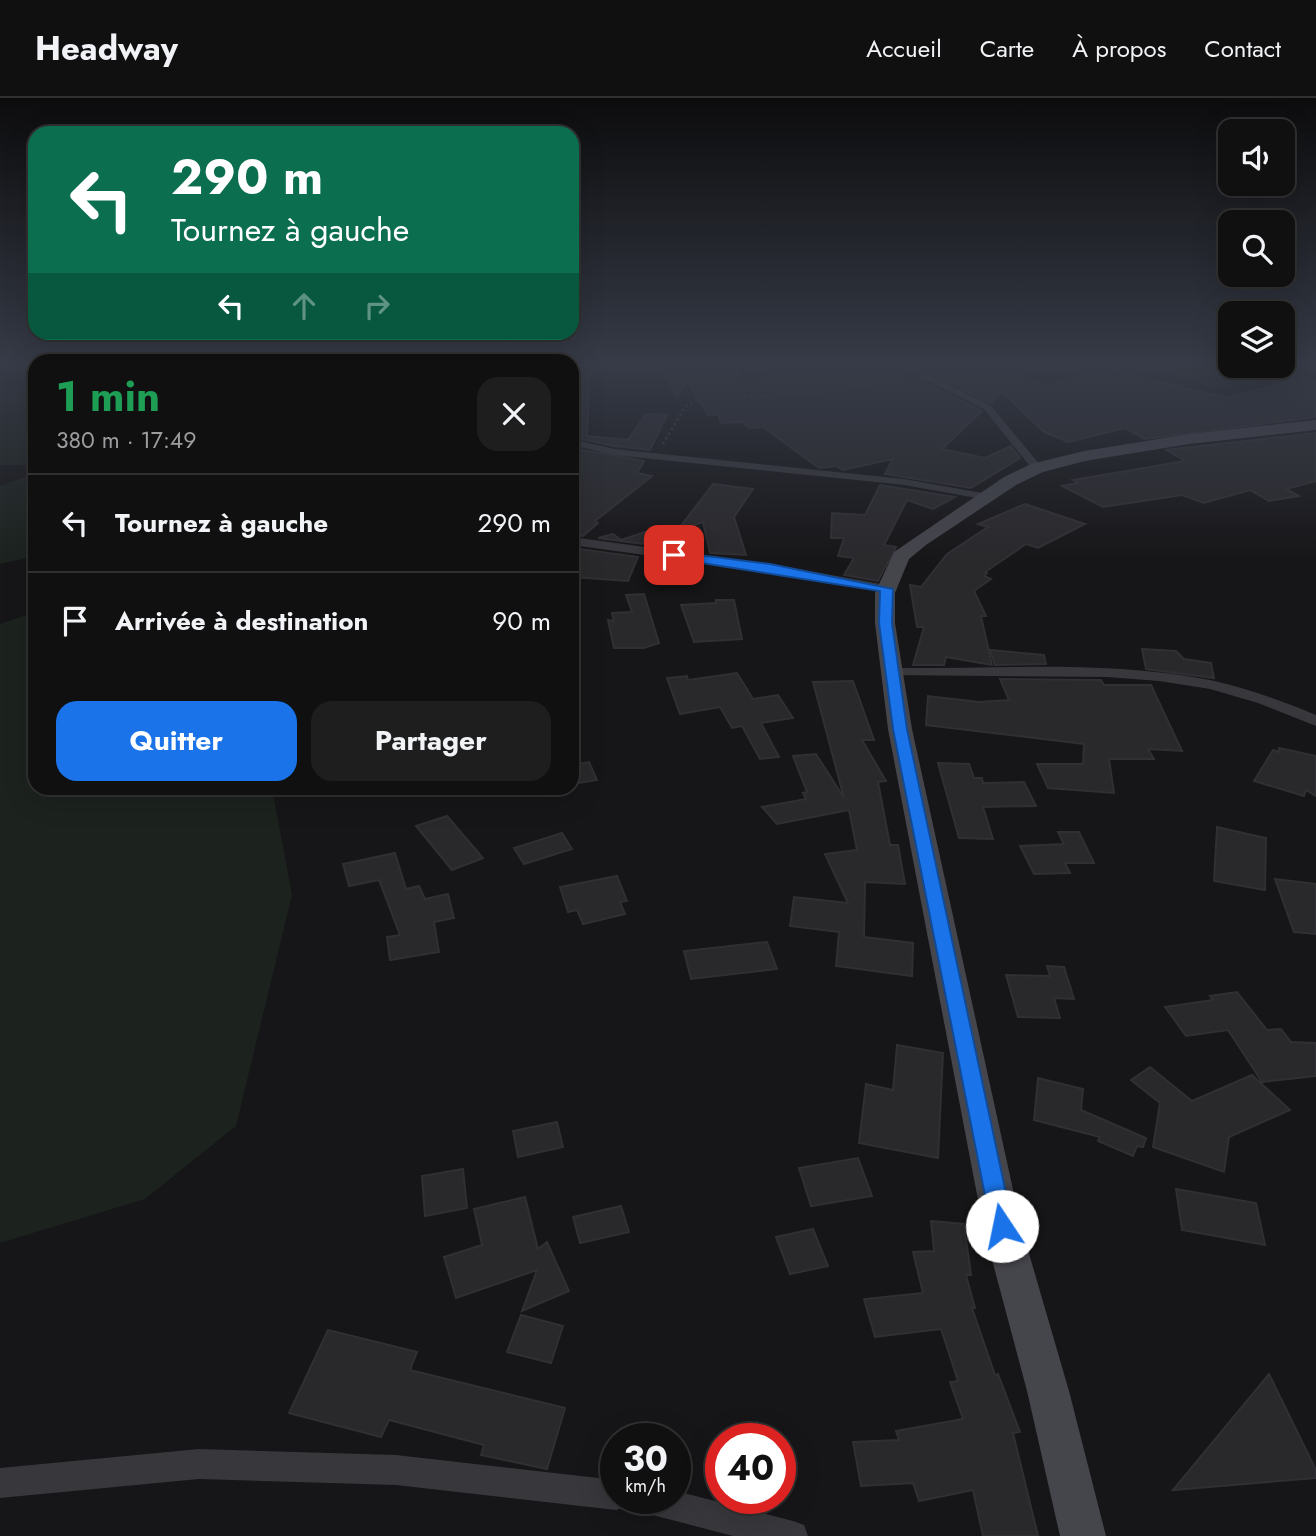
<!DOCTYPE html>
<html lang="fr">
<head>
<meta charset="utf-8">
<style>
	body { margin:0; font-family:Jost,sans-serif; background:#1e1e1f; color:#f1f3f6; height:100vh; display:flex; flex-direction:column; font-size:26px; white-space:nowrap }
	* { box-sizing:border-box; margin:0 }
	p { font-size:23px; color:#9c9d9f }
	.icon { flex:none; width:38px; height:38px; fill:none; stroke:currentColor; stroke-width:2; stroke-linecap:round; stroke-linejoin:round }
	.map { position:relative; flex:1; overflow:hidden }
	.drawer { position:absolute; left:28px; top:256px; width:551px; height:441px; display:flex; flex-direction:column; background:#101011; border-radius:21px; box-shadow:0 7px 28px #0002,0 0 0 2px #303031 }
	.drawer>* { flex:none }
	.banner { position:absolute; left:28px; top:28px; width:551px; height:214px; border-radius:21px; box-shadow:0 7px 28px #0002,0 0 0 2px #303031; background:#0b6e4f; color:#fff; overflow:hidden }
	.buttons { position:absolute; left:1218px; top:21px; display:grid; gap:14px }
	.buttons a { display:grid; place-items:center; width:77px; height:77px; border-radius:14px; background:#101011; box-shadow:0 7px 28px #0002,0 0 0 2px #303031; font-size:35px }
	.speed { position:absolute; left:600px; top:1325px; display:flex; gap:14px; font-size:35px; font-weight:700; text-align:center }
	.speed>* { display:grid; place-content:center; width:91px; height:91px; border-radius:50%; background:#101011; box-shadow:0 7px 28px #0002,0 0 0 2px #303031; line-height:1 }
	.speed small { font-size:18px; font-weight:400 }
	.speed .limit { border:10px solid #d22; background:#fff; color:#111 }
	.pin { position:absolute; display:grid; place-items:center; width:60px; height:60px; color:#fff; margin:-30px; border-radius:14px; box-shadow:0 4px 10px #0006 }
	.me { position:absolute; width:77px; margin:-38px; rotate:349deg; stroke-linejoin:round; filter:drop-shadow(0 0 5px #0008) }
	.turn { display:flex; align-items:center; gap:24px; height:147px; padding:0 28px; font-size:32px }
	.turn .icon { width:91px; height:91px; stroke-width:2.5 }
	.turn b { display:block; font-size:49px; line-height:60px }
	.lanes { display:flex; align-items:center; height:66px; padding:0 28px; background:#0003; justify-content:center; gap:35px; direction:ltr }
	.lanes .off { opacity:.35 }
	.round { display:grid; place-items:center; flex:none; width:74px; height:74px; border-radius:21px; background:#1e1e1f }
	.head { display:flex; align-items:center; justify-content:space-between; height:119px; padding:0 28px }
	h1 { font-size:42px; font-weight:700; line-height:52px; color:#1e9e55 }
	.primary-button { display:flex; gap:14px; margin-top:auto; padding:14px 28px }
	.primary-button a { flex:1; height:80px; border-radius:21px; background:#1a73e8; color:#fff; font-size:28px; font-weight:700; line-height:80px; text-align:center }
	.primary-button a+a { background:#1e1e1f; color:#f1f3f6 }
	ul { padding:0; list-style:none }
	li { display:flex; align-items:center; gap:21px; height:98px; padding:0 28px; border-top:2px solid #303031 }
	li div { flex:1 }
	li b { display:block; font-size:26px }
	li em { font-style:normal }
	header { display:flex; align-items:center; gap:42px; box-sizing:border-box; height:98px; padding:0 35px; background:#101011; border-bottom:2px solid #303031 }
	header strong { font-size:33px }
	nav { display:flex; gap:38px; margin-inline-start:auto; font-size:24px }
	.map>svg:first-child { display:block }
</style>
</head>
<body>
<header>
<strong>Headway</strong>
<nav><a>Accueil</a><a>Carte</a><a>À propos</a><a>Contact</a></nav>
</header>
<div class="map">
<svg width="1316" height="1438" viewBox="0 0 1316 1438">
	<rect width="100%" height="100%" fill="#161517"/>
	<g fill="#1c221e">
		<polygon points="1150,266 1316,266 1316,272 1217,292"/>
		<polygon points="0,288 35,292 35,458 0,466 0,388 33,376 28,367 0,367"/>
		<polygon points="35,514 35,690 272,690 292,797 236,1028 145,1101 0,1145 0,526"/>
	</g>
	<g fill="#29282b" stroke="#302f33" stroke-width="2">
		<polygon points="572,266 590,267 587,338 628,342 646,316 667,317 650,352 614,348 572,339"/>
		<polygon points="664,266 737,266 739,283 861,266 893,266 906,274 907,281 914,279 982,313 942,351 985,360 1011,348 1020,360 971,390 885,376 893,361 843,372 836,368 819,370 763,329 749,330 742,324 721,325 718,316 708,317 687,283 677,299 660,269 672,270"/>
		<polygon points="992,266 1048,288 1095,273 1119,280 1128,276 1227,300 1303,279 1316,284 1316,319 1145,341 1125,330 1068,344 1044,334 1002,294 991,305 929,274 945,275"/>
		<polygon points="1316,335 1316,383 1286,391 1299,398 1269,403 1250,392 1204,405 1182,397 1103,409 1062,388 1078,385 1073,382 1185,363 1166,352"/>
		<polygon points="572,350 644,363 637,375 652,378 595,423 598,425 583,438 572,432"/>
		<polygon points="713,386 753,391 734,419 746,457 710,455 703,424 677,433"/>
		<polygon points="880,387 955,399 933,411 907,402 884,447 896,449 878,483 844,477 854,460 838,458 844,440 831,440 832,415 865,417"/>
		<polygon points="1025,406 1085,426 1038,450 1026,446 985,474 987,475 984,478 991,481 974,493 986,518 981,518 992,567 946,559 944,567 913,567 924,529 917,529 910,487 921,489 947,456 988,429 978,426"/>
		<polygon points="648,433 643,446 598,440 613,436 621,442"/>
		<polygon points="572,450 638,459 628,483 572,479"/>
		<polygon points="644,496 659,545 644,550 614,550 608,522 614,523 612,515 632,514 626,497"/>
		<polygon points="716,502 734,502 742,541 694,544 681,507 716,505"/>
		<polygon points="1142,551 1176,553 1184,561 1211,565 1214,580 1146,571"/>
		<polygon points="990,552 1044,557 1046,566 995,567"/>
		<polygon points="737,575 753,601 778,597 793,620 761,625 779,659 760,661 742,628 732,630 720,609 680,616 667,580 687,578 688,582"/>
		<polygon points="1000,581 1101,582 1104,587 1151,587 1182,653 1148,651 1154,661 1109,661 1114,695 1048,690 1037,666 1083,666 1084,646 926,627 928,598 979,604 1009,602"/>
		<polygon points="853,583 874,642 862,642 886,683 878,684 890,747 898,747 905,786 865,784 864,839 913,845 912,878 836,868 839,834 790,828 794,799 848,805 825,756 857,752 849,712 777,726 762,709 806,701 803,695 807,694 793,658 816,656 844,700 813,584"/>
		<polygon points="1279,650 1316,658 1316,698 1306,692 1304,698 1254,683 1273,652 1279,654"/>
		<polygon points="589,664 597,682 572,686 572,667"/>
		<polygon points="938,665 969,666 974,680 982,680 983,685 1024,684 1036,708 983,709 993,741 959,740"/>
		<polygon points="447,718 483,760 452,772 416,728"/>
		<polygon points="1217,729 1266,740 1265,792 1214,783"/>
		<polygon points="1058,734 1079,734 1094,765 1065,765 1070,775 1034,776 1020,748 1064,746"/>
		<polygon points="562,735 572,751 524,766 514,750"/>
		<polygon points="395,755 406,791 419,788 425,801 448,796 454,820 434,824 439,854 390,862 387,839 400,837 379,782 349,788 343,766"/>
		<polygon points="617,778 627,803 620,804 625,816 583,826 577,812 568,814 560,789"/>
		<polygon points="1275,781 1316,786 1316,836 1294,834"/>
		<polygon points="767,844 777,871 691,881 684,853"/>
		<polygon points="1047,868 1064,869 1074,901 1054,900 1060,920 1018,919 1006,877 1050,878"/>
		<polygon points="1237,894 1267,932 1281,931 1291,944 1316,945 1316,978 1262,984 1228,932 1186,938 1165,909 1213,902 1210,898"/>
		<polygon points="897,947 943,955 938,1060 859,1045 866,986 893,992"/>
		<polygon points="1150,969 1192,1003 1252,977 1290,1012 1229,1039 1224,1074 1153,1049 1160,1005 1131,982"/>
		<polygon points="1038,980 1083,991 1081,1012 1146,1040 1143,1049 1137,1048 1133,1058 1098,1043 1100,1039 1034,1022"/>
		<polygon points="557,1024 563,1049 518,1059 513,1033"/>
		<polygon points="858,1060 872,1098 811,1108 799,1070"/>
		<polygon points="463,1071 467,1110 425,1118 422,1078"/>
		<polygon points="1176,1091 1256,1105 1265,1147 1182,1132"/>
		<polygon points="525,1099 538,1151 547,1144 569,1193 522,1213 537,1172 456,1200 444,1159 482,1147 474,1111"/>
		<polygon points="621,1108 629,1134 580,1145 573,1119"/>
		<polygon points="931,1123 964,1126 971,1177 966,1177 975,1210 972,1210 995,1277 998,1276 1020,1334 1013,1335 1038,1438 983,1438 973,1392 919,1403 913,1385 861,1388 853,1344 899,1342 896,1333 963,1321 950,1284 958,1283 941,1231 875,1239 864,1201 923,1195 913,1154 934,1153"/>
		<polygon points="813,1131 828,1168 790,1176 776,1139"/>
		<polygon points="521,1217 563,1228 551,1265 507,1254"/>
		<polygon points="328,1232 417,1254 410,1272 565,1310 547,1371 481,1357 484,1347 389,1322 381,1339 289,1315"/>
		<polygon points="1269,1276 1316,1372 1316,1380 1173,1392"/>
	</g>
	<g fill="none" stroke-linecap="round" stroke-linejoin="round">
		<polyline stroke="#3d3d43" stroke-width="2.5" stroke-dasharray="2 3.5" stroke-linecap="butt" points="663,346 685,309 698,301 813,295 900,281"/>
		<g fill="#37373c" fill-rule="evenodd">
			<polygon points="895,266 907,266 990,307 1041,368 1041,372 1033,372 984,311"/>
			<polygon points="572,341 614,351 904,381 988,396 994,399 988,402 904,387 614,357 572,347"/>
			<polygon points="572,439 770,466 887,487 894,491 887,495 770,474 572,447"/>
			<path d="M892 570C998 571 1106 562 1210 582 1247 590 1282 603 1316 617V628L1258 605 1210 591 1159 583 1107 579 887 577 885 574Z"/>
			<polygon points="199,1351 396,1357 616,1382 616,1400 630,1400 627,1408 616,1412 396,1387 199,1381 0,1400 0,1370"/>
			<polygon points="676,1393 793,1423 804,1427 808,1438 733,1438 645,1415 634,1411 630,1400 676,1400"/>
		</g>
		<polygon fill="#45454c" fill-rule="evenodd" points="1316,322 1316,332 1189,346 1085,363 1043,374 1016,387 926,447 909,461 895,495 895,525 912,631 1021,1128 1069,1293 1106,1438 1060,1438 1027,1293 983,1128 888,631 875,525 875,495 894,454 1004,379 1031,366 1084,353 1189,336"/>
	</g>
	<linearGradient id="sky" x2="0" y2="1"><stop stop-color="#0c0c0d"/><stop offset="0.57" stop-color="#363b47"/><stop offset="1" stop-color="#363b47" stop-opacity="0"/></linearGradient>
	<rect width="1316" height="467" fill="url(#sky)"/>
	<polygon fill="#1a73e8" stroke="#114b97" stroke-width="2" points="674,454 770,466 893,491 892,525 907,631 1013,1128 1010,1135 1002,1138 994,1135 991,1128 893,631 879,525 880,493 670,460 668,457"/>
</svg>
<div class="buttons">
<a><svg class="icon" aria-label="sound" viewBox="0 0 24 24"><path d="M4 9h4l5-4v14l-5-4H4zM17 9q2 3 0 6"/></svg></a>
<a><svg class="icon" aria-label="search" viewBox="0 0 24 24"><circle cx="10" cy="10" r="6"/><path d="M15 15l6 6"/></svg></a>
<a><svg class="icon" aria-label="layers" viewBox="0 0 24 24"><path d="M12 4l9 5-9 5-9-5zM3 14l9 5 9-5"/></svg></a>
</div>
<div class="speed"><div>30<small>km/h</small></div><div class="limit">40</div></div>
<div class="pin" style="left:674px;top:457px;background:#d93025"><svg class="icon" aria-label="arrive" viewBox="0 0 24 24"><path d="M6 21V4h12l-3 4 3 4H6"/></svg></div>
<svg class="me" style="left:1002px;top:1128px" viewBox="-20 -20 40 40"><circle r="19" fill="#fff"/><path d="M0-13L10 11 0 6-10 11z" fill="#1a73e8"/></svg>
<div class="banner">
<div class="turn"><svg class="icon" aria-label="left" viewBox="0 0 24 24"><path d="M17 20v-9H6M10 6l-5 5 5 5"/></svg><div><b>290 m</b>Tournez à gauche</div></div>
<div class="lanes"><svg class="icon" aria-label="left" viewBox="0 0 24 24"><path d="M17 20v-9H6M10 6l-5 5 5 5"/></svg><svg class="icon off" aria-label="ahead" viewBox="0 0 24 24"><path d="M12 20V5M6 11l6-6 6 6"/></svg><svg class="icon off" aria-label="right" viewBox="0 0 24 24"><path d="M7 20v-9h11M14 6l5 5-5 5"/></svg></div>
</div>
<section class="drawer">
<div class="head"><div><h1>1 min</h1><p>380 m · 17:49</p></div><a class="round"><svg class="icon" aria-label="close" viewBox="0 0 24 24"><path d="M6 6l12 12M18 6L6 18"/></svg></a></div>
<ul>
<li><svg class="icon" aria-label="left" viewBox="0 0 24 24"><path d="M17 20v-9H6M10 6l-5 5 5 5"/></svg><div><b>Tournez à gauche</b></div><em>290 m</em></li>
<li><svg class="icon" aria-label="arrive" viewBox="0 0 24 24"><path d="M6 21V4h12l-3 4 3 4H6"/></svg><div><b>Arrivée à destination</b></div><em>90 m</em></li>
</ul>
<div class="primary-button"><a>Quitter</a><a>Partager</a></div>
</section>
</div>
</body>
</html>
